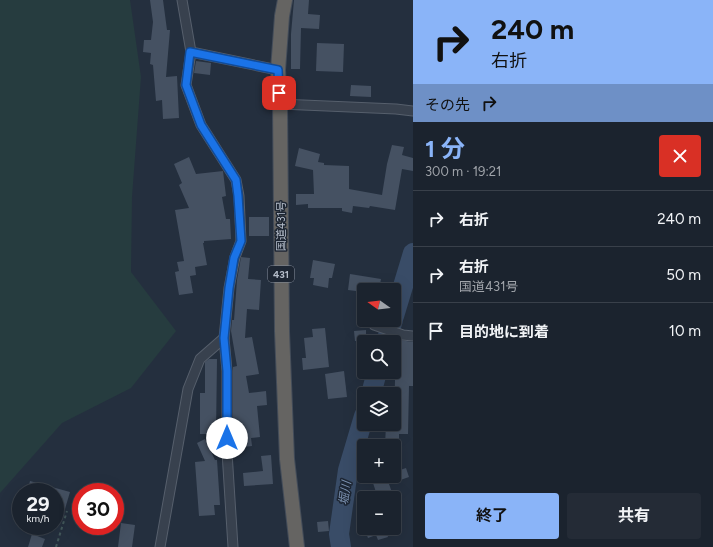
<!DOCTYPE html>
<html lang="ja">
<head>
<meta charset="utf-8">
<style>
	body { margin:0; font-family:Figtree,"Noto Sans JP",sans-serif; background:#242b36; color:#f1f3f6; height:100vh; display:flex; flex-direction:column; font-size:15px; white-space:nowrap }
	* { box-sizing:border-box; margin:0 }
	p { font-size:13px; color:#a0a4aa }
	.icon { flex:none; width:22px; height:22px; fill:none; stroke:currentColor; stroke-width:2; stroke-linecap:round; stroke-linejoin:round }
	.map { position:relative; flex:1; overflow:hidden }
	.side { display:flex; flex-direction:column; background:#1b232e; width:300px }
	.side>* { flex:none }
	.banner { background:#8ab4f8; color:#111; overflow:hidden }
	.needle { width:26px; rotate:284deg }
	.tools { position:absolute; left:357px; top:283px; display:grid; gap:8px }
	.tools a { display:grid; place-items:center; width:44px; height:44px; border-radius:4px; background:#1b232e; box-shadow:0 4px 16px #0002,0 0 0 1px #39404a; font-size:20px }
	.speed { position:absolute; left:12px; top:483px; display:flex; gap:8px; font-size:20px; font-weight:700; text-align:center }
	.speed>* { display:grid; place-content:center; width:52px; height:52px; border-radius:50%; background:#1b232e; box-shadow:0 4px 16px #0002,0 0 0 1px #39404a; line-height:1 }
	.speed small { font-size:10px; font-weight:400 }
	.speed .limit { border:6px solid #d22; background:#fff; color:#111 }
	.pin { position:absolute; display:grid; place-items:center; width:34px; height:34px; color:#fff; margin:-17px; border-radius:8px; box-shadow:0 2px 6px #0006 }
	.me { position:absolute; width:44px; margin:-22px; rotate:0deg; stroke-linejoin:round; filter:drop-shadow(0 0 3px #0008) }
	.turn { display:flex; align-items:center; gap:14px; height:84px; padding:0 12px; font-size:18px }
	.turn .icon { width:52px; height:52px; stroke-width:2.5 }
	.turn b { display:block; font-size:28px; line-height:34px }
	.then { display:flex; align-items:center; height:38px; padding:0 12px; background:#0003; gap:8px; font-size:15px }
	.round { display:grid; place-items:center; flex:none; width:42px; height:42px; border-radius:4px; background:#242b36 }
	.overview { display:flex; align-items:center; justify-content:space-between; height:68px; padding:0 12px }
	h1 { font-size:24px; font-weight:700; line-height:30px; color:#8ab4f8 }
	.primary-button { display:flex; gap:8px; margin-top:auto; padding:8px 12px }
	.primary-button a { flex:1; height:46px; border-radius:4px; background:#8ab4f8; color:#111; font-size:16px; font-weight:700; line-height:46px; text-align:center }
	.primary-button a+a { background:#242b36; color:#f1f3f6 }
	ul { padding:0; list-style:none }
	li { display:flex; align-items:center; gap:12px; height:56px; padding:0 12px; border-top:1px solid #39404a }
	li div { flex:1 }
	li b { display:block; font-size:15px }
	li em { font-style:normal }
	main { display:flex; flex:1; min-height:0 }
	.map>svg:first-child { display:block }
</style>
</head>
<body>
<main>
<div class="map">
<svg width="413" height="547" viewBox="0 0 413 547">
	<rect width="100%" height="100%" fill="#242f3e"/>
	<polygon fill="#263c3f" points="0,0 130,0 141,77 132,197 131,272 176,331 131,388 62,423 0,493"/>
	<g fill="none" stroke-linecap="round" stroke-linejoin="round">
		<g stroke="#394c67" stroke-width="20">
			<polyline points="394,316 413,253"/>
			<polyline points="386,342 393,320"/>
			<polyline points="371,394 377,372"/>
			<polyline points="341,547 339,534 348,470 364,416"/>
		</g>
	</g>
	<g fill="#455162">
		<polygon points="150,0 163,0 167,30 170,30 166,77 177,76 179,118 163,119 162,100 156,101 153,65 150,64 151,53 143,52 144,40 151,40 153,22"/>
		<polygon points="294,0 309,0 308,14 320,15 319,29 301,28 300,69 291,69 291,34"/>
		<polygon points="317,43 344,44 343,72 316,71"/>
		<polygon points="196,61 211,63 210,75 194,73"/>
		<polygon points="351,85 371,86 371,97 350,96"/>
		<polygon points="392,145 404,147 402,155 413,158 413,171 402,169 395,210 370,206 369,208 353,206 352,213 342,211 342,208 308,208 308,204 296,205 296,194 314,194 313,170 295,166 299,148 320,154 318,162 324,163 324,165 349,166 349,189 382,195 387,164"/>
		<polygon points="189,157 196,174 223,171 226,196 222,197 226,219 230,219 231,239 204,241 204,243 203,243 207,265 195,267 196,275 190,276 193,293 179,295 175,272 179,271 177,262 184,261 175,210 189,208 179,185 182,183 174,164"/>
		<rect x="249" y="217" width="20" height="19"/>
		<polygon points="241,257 250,258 248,279 261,280 259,310 247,309 245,338 252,337 259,374 246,376 249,393 266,391 267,405 257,406 260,437 251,438 252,446 235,448 233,423 233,367 237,366 231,331 232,320 234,320 237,280"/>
		<polygon points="313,260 335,264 332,278 329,278 328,288 313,285 314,278 310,278"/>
		<polygon points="350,274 381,279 379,290 364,290 364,292 348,290"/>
		<polygon points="325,328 329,367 303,370 302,358 306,358 304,338 313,337 312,329"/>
		<polygon points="366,330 366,341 355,341 354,331"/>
		<polygon points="399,340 413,342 413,386 409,386 408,434 399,434 399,446 385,446 386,424 394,424 395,380 394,380 394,350 399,350"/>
		<polygon points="209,359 217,359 216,434 200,434 200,393 205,393 205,362"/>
		<polygon points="344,371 347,397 328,399 325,374"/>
		<polygon points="205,439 215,460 217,460 220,505 214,505 215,515 199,516 195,462 205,461 197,443"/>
		<polygon points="271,455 273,484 244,486 243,473 263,471 261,456"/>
		<polygon points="406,468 409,477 389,484 394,498 378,498 373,483 379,481 377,476 394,476 394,472"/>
		<polygon points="30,481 70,492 65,509 55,506 55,492 27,492"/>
		<polygon points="328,521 329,531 318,532 317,522"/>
		<polygon points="121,523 135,525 132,547 118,547"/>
		<polygon points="364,528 392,528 392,529 386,531 388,537 378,540 376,535 368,538"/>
		<polygon points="32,534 45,539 42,547 28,547"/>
	</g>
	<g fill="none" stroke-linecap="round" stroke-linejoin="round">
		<defs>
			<g id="minor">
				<polyline points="182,0 191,52 186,85 201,125 236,180 239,196 241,241 235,257 229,288 224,338 227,371 227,452 233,547"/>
				<polyline points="191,52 278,70"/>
				<polyline points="280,104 396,109 413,111"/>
				<polyline points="374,325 403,335 413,336"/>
				<polyline points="160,547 188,389 200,359 224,338"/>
			</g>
			<polyline id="trunk" points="285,0 282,16 278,70 280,104 282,331 287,459 297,547"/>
		</defs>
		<use href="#minor" stroke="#565f6c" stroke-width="11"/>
		<use href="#trunk" stroke="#434c59" stroke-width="16"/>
		<polyline stroke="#44595c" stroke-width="2" stroke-dasharray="3 3" stroke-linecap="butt" points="56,547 67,511"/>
		<use href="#minor" stroke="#38414e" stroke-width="9"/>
		<use href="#trunk" stroke="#656462" stroke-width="14"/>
	</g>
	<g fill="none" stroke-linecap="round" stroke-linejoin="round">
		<defs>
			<polyline id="route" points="227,438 227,371 224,338 229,288 234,258 241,241 238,196 236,180 201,125 186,85 190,52 278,70 279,93"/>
		</defs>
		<use href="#route" stroke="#114b97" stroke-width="10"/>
		<use href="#route" stroke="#1a73e8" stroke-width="7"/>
	</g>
	<g text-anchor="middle" stroke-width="3" stroke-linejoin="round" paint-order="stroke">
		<rect fill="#1d2633" stroke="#878f9c" stroke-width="1" x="268" y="266" width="26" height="16" rx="3"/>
		<g font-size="10" font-weight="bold" fill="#b4bcc9">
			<text x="281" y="278">431</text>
		</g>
		<g font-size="11" fill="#b4bcc9" stroke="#1d2633">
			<text transform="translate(281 226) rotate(-90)" y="4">国道431号</text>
		</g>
		<g font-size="12" font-style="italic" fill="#7c92b1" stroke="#1d2633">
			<text transform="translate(345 493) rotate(-82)" y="4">堀川</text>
		</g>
	</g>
</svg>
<div class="tools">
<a><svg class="needle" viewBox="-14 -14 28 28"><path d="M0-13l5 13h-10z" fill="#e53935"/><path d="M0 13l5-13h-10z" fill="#a0a4aa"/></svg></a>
<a><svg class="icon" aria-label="search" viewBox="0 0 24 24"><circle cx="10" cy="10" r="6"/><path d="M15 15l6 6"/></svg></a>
<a><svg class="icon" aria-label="layers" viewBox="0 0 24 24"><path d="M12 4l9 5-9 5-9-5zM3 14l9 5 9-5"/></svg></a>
<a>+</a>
<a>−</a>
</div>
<div class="speed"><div>29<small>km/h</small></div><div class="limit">30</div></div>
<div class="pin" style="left:279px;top:93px;background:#d93025"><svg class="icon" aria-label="arrive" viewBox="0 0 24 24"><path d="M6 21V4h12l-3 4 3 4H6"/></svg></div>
<svg class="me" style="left:227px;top:438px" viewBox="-20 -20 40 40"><circle r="19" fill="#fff"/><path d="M0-13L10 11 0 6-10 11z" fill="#1a73e8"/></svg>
</div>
<section class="side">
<div class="banner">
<div class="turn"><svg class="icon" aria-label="right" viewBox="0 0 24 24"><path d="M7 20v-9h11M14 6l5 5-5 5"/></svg><div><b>240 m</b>右折</div></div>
<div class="then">その先<svg class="icon" aria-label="right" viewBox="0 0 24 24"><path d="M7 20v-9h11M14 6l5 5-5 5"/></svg></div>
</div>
<div class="overview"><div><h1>1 分</h1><p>300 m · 19:21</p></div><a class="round" style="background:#d93025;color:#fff"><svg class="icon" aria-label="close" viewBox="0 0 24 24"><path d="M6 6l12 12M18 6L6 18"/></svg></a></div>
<ul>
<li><svg class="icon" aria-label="right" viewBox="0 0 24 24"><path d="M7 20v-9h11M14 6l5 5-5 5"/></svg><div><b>右折</b></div><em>240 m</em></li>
<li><svg class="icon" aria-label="right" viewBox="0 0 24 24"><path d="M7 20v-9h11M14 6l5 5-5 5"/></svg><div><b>右折</b><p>国道431号</p></div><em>50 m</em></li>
<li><svg class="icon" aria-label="arrive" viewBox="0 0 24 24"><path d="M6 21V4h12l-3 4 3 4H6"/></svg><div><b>目的地に到着</b></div><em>10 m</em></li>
</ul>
<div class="primary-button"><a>終了</a><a>共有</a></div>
</section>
</main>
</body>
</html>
